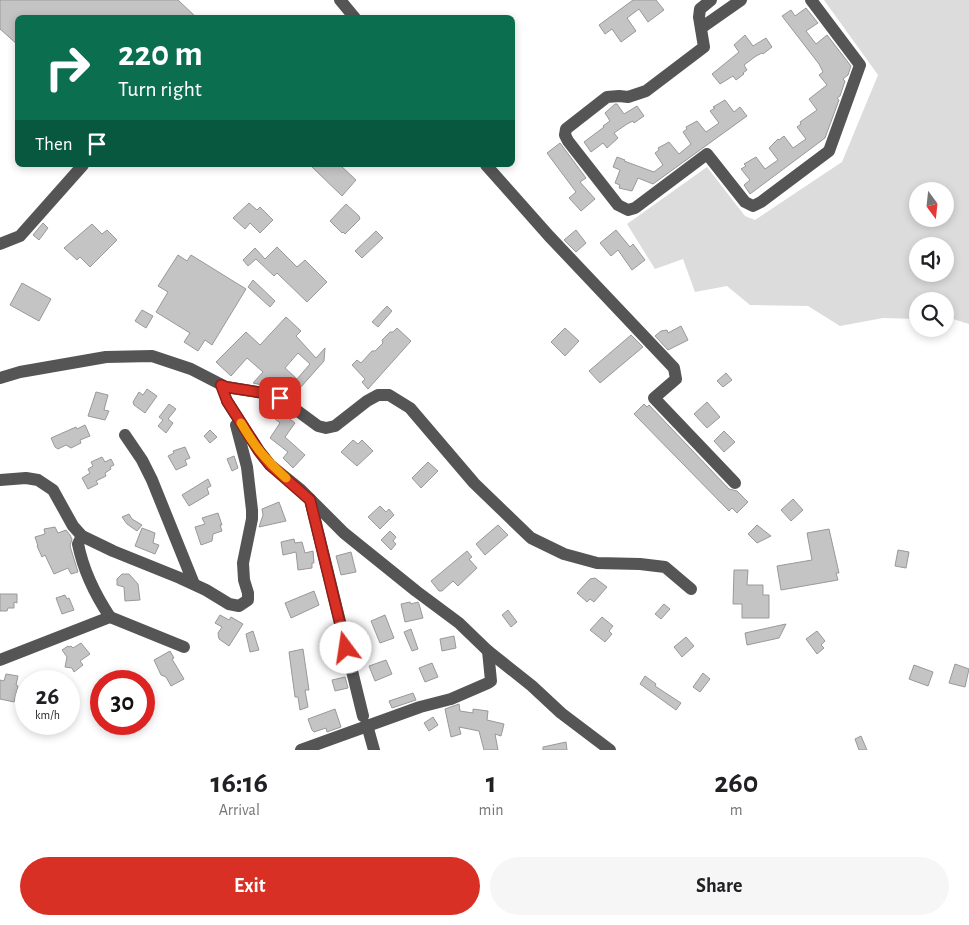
<!DOCTYPE html>
<html lang="en">
<head>
<meta charset="utf-8">
<style>
	body { margin:0; font-family:"Alegreya Sans",sans-serif; background:#f6f6f6; color:#202124; height:100vh; display:flex; flex-direction:column; font-size:19px; white-space:nowrap }
	* { box-sizing:border-box; margin:0 }
	p { font-size:16px; color:#757577 }
	.icon { flex:none; width:28px; height:28px; fill:none; stroke:currentColor; stroke-width:2; stroke-linecap:round; stroke-linejoin:round }
	.map { position:relative; height:750px; overflow:hidden }
	.side { display:flex; flex-direction:column; background:#fff; flex:1 }
	.side>* { flex:none }
	.guide { position:absolute; left:15px; top:15px; width:500px; height:152px; border-radius:8px; box-shadow:0 2px 8px #0003; background:#0b6e4f; color:#fff; overflow:hidden }
	.needle { width:32px; rotate:165deg }
	.fabs { position:absolute; left:909px; top:182px; display:grid; gap:10px }
	.fabs a { display:grid; place-items:center; width:45px; height:45px; border-radius:50%; background:#fff; box-shadow:0 2px 8px #0003; font-size:25px }
	.speed { position:absolute; left:15px; top:670px; display:flex; gap:10px; font-size:25px; font-weight:700; text-align:center }
	.speed>* { display:grid; place-content:center; width:65px; height:65px; border-radius:50%; background:#fff; box-shadow:0 2px 8px #0003; line-height:1 }
	.speed small { font-size:12px; font-weight:400 }
	.speed .limit { border:8px solid #d22; background:#fff; color:#111 }
	.pin { position:absolute; display:grid; place-items:center; width:42px; height:42px; color:#fff; margin:-21px; border-radius:10px; box-shadow:0 2px 8px #0006 }
	.me { position:absolute; width:55px; margin:-28px; rotate:346deg; stroke-linejoin:round; filter:drop-shadow(0 0 4px #0008) }
	.turn { display:flex; align-items:center; gap:18px; height:105px; padding:0 20px; font-size:22px }
	.turn .icon { width:65px; height:65px; stroke-width:2.5 }
	.turn b { display:block; font-size:35px; line-height:42px }
	.then { display:flex; align-items:center; height:48px; padding:0 20px; background:#0003; gap:10px; font-size:19px }
	.eta { display:flex; justify-content:space-evenly; align-items:center; height:85px; text-align:center }
	.eta b { font-size:30px; font-weight:600; line-height:35px }
	.button { display:flex; gap:10px; margin-top:auto; padding:10px 20px }
	.button a { flex:1; height:58px; border-radius:30px; background:#d93025; color:#fff; font-size:20px; font-weight:600; line-height:58px; text-align:center }
	.button a+a { background:#f6f6f6; color:#202124 }
	.map>svg:first-child { display:block }
</style>
</head>
<body>
<div class="map">
<svg width="969" height="750" viewBox="0 0 969 750">
	<rect width="100%" height="100%" fill="#fff"/>
	<path fill="#dcdcdc" fill-rule="evenodd" d="M824 0H969V324L953 319 945 320V301H918L917 319 883 318 840 326 808 306 750 305 727 286 695 292 683 259 655 269 627 224 707 167 745 216 755 220 842 162 878 75ZM918 191H945V219H918ZM918 246H945V274H918Z"/>
	<g fill="#c4c4c4" stroke="#999" fill-rule="evenodd">
		<polygon points="0,0 178,0 197,18 18,18 18,45 0,29"/>
		<polygon points="633,0 656,0 664,10 648,22 639,9 627,18 636,31 621,42 612,29 605,34 599,25"/>
		<polygon points="806,8 818,23 806,31 816,44 827,35 851,66 848,75 843,79 845,81 840,96 837,98 839,100 825,138 750,194 744,185 750,180 741,169 746,166 744,164 756,157 765,169 778,160 769,148 778,139 779,140 784,136 793,148 806,139 797,127 801,124 800,122 817,110 809,99 827,85 819,75 823,72 819,64 782,16 791,10 795,16"/>
		<polygon points="745,35 753,46 766,38 772,47 763,54 762,53 756,56 744,65 747,70 743,73 744,74 736,80 733,76 720,84 712,74 739,52 734,45"/>
		<polygon points="725,100 734,112 740,107 747,116 653,184 638,178 632,191 619,188 620,185 615,183 620,170 613,167 617,157 625,160 624,161 654,172 663,165 655,153 659,150 658,148 669,142 679,154 691,144 683,132 687,129 686,127 697,121 706,132 719,123 710,111 715,108 713,107"/>
		<polygon points="615,104 617,104 624,114 637,106 644,116 634,123 633,121 627,124 614,133 618,138 607,148 603,143 591,152 584,142 604,127 603,126 610,121 605,113"/>
		<polygon points="560,143 586,178 580,182 595,199 581,211 569,198 576,192 547,153"/>
		<polygon points="310,165 340,165 356,180 342,196"/>
		<polygon points="249,203 257,210 260,207 273,220 260,233 250,223 245,229 233,218"/>
		<polygon points="346,204 359,216 360,219 345,234 343,232 342,233 330,221"/>
		<polygon points="43,223 48,228 39,240 33,235"/>
		<polygon points="92,224 102,234 107,230 117,240 90,267 80,257 77,260 64,248"/>
		<polygon points="576,230 586,243 576,252 564,240"/>
		<polygon points="616,230 630,247 633,244 645,260 632,270 618,250 611,256 600,243"/>
		<polygon points="376,231 383,238 362,258 355,251"/>
		<polygon points="277,247 297,267 305,260 327,282 307,302 277,273 274,276 256,259 248,266 243,260 255,248 265,259"/>
		<polygon points="178,255 187,261 191,255 246,289 212,345 205,340 198,351 184,342 190,333 156,312 168,292 158,286"/>
		<polygon points="253,280 275,301 270,307 248,287"/>
		<polygon points="22,283 51,299 39,321 10,305"/>
		<polygon points="387,306 392,311 378,327 372,322"/>
		<polygon points="142,310 153,316 146,328 135,321"/>
		<path d="M286 317 301 331 296 336 316 358 325 348 324 361 292 397 281 389 253 383 263 372 247 358 231 376 216 362 246 332 260 345ZM298 353 310 364 297 379 285 368Z"/>
		<polygon points="681,326 688,340 668,350 655,336 661,331 667,330 668,333"/>
		<polygon points="397,328 411,341 368,389 362,382 365,379 352,365 357,360 361,363 372,351 375,351 383,343 382,340 390,332 393,332"/>
		<polygon points="565,328 579,341 565,356 551,342"/>
		<polygon points="631,335 643,347 600,383 589,371"/>
		<polygon points="726,373 732,380 723,387 717,381"/>
		<polygon points="147,389 157,396 145,413 134,405 133,402 139,392 143,395"/>
		<polygon points="96,392 108,395 104,410 109,411 105,420 88,416"/>
		<polygon points="707,402 720,417 707,428 694,414"/>
		<polygon points="169,404 176,409 168,419 173,423 166,433 158,426 163,420 159,417"/>
		<polygon points="644,404 647,407 649,405 729,489 737,491 748,502 737,513 732,508 729,511 634,414"/>
		<polygon points="279,411 295,423 285,437 305,455 293,468 283,458 288,452 270,438 280,423 274,418"/>
		<polygon points="85,425 90,436 80,440 81,443 71,448 66,445 58,449 55,447 51,438 76,427 77,429"/>
		<polygon points="210,430 217,437 210,443 204,436"/>
		<polygon points="724,431 735,442 724,452 714,441"/>
		<polygon points="353,440 358,444 362,440 373,451 357,466 341,452"/>
		<polygon points="185,447 190,458 185,460 187,465 176,470 168,456 174,453 173,451"/>
		<polygon points="234,456 238,468 232,471 227,459"/>
		<polygon points="102,457 105,462 111,459 114,465 110,467 111,469 105,473 106,476 96,481 98,484 88,489 82,478 90,473 88,469 93,466 91,462"/>
		<polygon points="428,462 438,471 421,488 412,478"/>
		<polygon points="208,479 211,486 207,488 209,494 189,506 182,495"/>
		<polygon points="793,499 803,510 791,521 781,510"/>
		<polygon points="279,502 286,521 259,527 263,515 262,509"/>
		<polygon points="380,506 386,512 389,509 394,515 380,529 368,517"/>
		<polygon points="218,513 222,525 220,525 222,531 213,534 212,541 201,545 195,527 205,524 202,518"/>
		<polygon points="129,514 132,519 142,525 137,531 127,524 122,517"/>
		<polygon points="498,525 508,535 485,555 476,544"/>
		<polygon points="757,525 771,536 757,543 748,534"/>
		<polygon points="55,527 58,533 66,530 70,535 72,539 70,546 78,572 71,574 68,568 54,574 45,555 42,557 37,546 38,546 35,537 45,534 44,529"/>
		<polygon points="142,528 155,533 153,543 159,545 155,554 135,546"/>
		<polygon points="829,529 839,573 836,573 838,580 781,590 777,566 812,560 807,533"/>
		<polygon points="390,531 396,537 393,541 396,544 391,550 381,540"/>
		<polygon points="294,539 295,543 302,542 305,553 313,551 314,563 312,563 312,568 298,570 296,552 283,555 281,542"/>
		<polygon points="898,550 909,552 906,568 895,566"/>
		<polygon points="467,551 472,557 469,559 477,568 458,586 453,581 442,591 439,591 431,581"/>
		<polygon points="351,552 356,572 341,575 336,556"/>
		<polygon points="734,570 748,570 747,585 763,585 763,595 769,595 769,618 742,618 742,604 733,604"/>
		<polygon points="122,574 129,574 138,584 140,600 125,601 124,587 117,585 117,579"/>
		<polygon points="595,578 607,587 594,602 590,599 587,602 577,593 590,579"/>
		<polygon points="314,591 319,605 291,618 285,603"/>
		<polygon points="0,594 17,594 17,603 14,602 14,608 8,608 7,611 0,611"/>
		<polygon points="65,595 67,599 69,598 74,610 62,614 56,598"/>
		<polygon points="410,602 411,604 418,602 419,604 423,618 405,622 401,604"/>
		<polygon points="664,604 670,609 661,619 655,614"/>
		<polygon points="508,610 517,622 511,627 502,615"/>
		<polygon points="220,615 229,620 231,617 243,624 229,646 219,639 218,633 222,627 215,623"/>
		<polygon points="385,615 394,638 380,643 371,621"/>
		<polygon points="602,617 613,626 609,631 612,634 605,642 590,630"/>
		<polygon points="786,624 779,638 747,645 745,633"/>
		<polygon points="411,629 418,649 412,651 404,632"/>
		<polygon points="253,631 259,650 250,652 246,634"/>
		<polygon points="817,631 825,641 821,645 824,648 817,654 806,639"/>
		<polygon points="454,636 456,648 442,651 440,639"/>
		<polygon points="686,637 694,646 682,657 674,647"/>
		<polygon points="81,643 90,654 80,661 83,665 74,672 72,668 65,667 67,657 62,650 68,646 69,647 71,646 73,648"/>
		<polygon points="303,649 309,690 305,690 308,707 300,710 298,697 295,697 289,652"/>
		<polygon points="170,651 174,658 172,659 184,679 171,686 166,677 161,675 154,660"/>
		<polygon points="386,660 392,674 375,681 369,666"/>
		<polygon points="432,663 438,677 425,682 419,668"/>
		<polygon points="955,664 969,669 965,687 949,683"/>
		<polygon points="914,665 933,672 928,686 909,679"/>
		<polygon points="703,673 710,679 700,692 693,687"/>
		<polygon points="6,674 18,676 16,685 18,686 14,702 0,699 0,680 4,681"/>
		<polygon points="645,676 656,684 655,686 681,703 676,710 640,684"/>
		<polygon points="345,677 348,688 335,691 332,680"/>
		<polygon points="413,693 416,700 392,708 389,701"/>
		<polygon points="459,704 460,711 473,713 473,709 488,711 487,720 504,724 501,736 495,734 498,750 484,750 479,731 459,727 461,734 451,737 445,709"/>
		<polygon points="335,709 341,727 327,732 326,728 314,732 312,730 308,719"/>
		<polygon points="433,717 438,725 429,731 424,723"/>
		<polygon points="861,736 867,750 859,750 855,739"/>
		<polygon points="566,742 567,750 543,750 543,747"/>
	</g>
	<g fill="none" stroke-linecap="round" stroke-linejoin="round">
		<g stroke="#555" stroke-width="12">
			<polyline points="340,0 355,18"/>
			<polyline points="711,0 700,9 699,17 704,47 646,91 628,97 619,96 607,97 566,129 565,135 568,141 618,205 628,210 635,208 707,154 745,202 753,206 761,202 829,151 860,65 811,0"/>
			<polyline points="701,28 741,0"/>
			<polyline points="486,165 549,236 674,368 676,379 654,398 735,483"/>
			<polyline points="0,244 20,236 83,165"/>
			<polyline points="0,378 20,372 106,357 152,356 191,369 226,387 270,394 280,398 318,426 326,428 335,426 367,401 378,395 389,395 410,408 474,483 531,538 564,554 597,563 640,564 665,567 691,589"/>
			<polyline points="227,401 259,451 270,465 301,490 344,533 416,591 459,623 488,651 532,686 561,713 610,750"/>
			<polyline points="125,435 142,460 152,480 194,584"/>
			<polyline points="0,480 26,478 38,480 53,490 73,526 82,536 113,551 180,578 206,590 229,604 239,606 248,600 248,593 244,580 243,563 252,519 252,510 247,467 236,425"/>
			<polyline points="310,499 363,716"/>
			<polyline points="110,617 184,647"/>
			<path d="M0 660 110 617C96 596 83 569 78 544L82 536"/>
			<polyline points="367,725 374,750"/>
			<polyline points="301,750 420,707 451,699 488,683 491,681 488,651"/>
		</g>
	</g>
	<g fill="none" stroke-linecap="round" stroke-linejoin="round">
		<defs>
			<polyline id="route" points="280,398 270,394 226,387 221,385 227,401 259,451 270,465 310,500 346,648"/>
		</defs>
		<use href="#route" stroke="#8d1f18" stroke-width="12"/>
		<use href="#route" stroke="#d93025" stroke-width="9"/>
		<path stroke="#f59e0b" stroke-width="9" d="M241 423C255 447 265 459 286 478"/>
	</g>
</svg>
<div class="fabs">
<a><svg class="needle" viewBox="-14 -14 28 28"><path d="M0-13l5 13h-10z" fill="#e53935"/><path d="M0 13l5-13h-10z" fill="#757577"/></svg></a>
<a><svg class="icon" aria-label="sound" viewBox="0 0 24 24"><path d="M4 9h4l5-4v14l-5-4H4zM17 9q2 3 0 6"/></svg></a>
<a><svg class="icon" aria-label="search" viewBox="0 0 24 24"><circle cx="10" cy="10" r="6"/><path d="M15 15l6 6"/></svg></a>
</div>
<div class="speed"><div>26<small>km/h</small></div><div class="limit">30</div></div>
<div class="pin" style="left:280px;top:398px;background:#d93025"><svg class="icon" aria-label="arrive" viewBox="0 0 24 24"><path d="M6 21V4h12l-3 4 3 4H6"/></svg></div>
<svg class="me" style="left:346px;top:648px" viewBox="-20 -20 40 40"><circle r="19" fill="#fff"/><path d="M0-13L10 11 0 6-10 11z" fill="#d93025"/></svg>
<div class="guide">
<div class="turn"><svg class="icon" aria-label="right" viewBox="0 0 24 24"><path d="M7 20v-9h11M14 6l5 5-5 5"/></svg><div><b>220 m</b>Turn right</div></div>
<div class="then">Then<svg class="icon" aria-label="arrive" viewBox="0 0 24 24"><path d="M6 21V4h12l-3 4 3 4H6"/></svg></div>
</div>
</div>
<section class="side">
<div class="eta">
<div><b>16:16</b><p>Arrival</p></div>
<div><b>1</b><p>min</p></div>
<div><b>260</b><p>m</p></div>
</div>
<div class="button"><a>Exit</a><a>Share</a></div>
</section>
</body>
</html>
